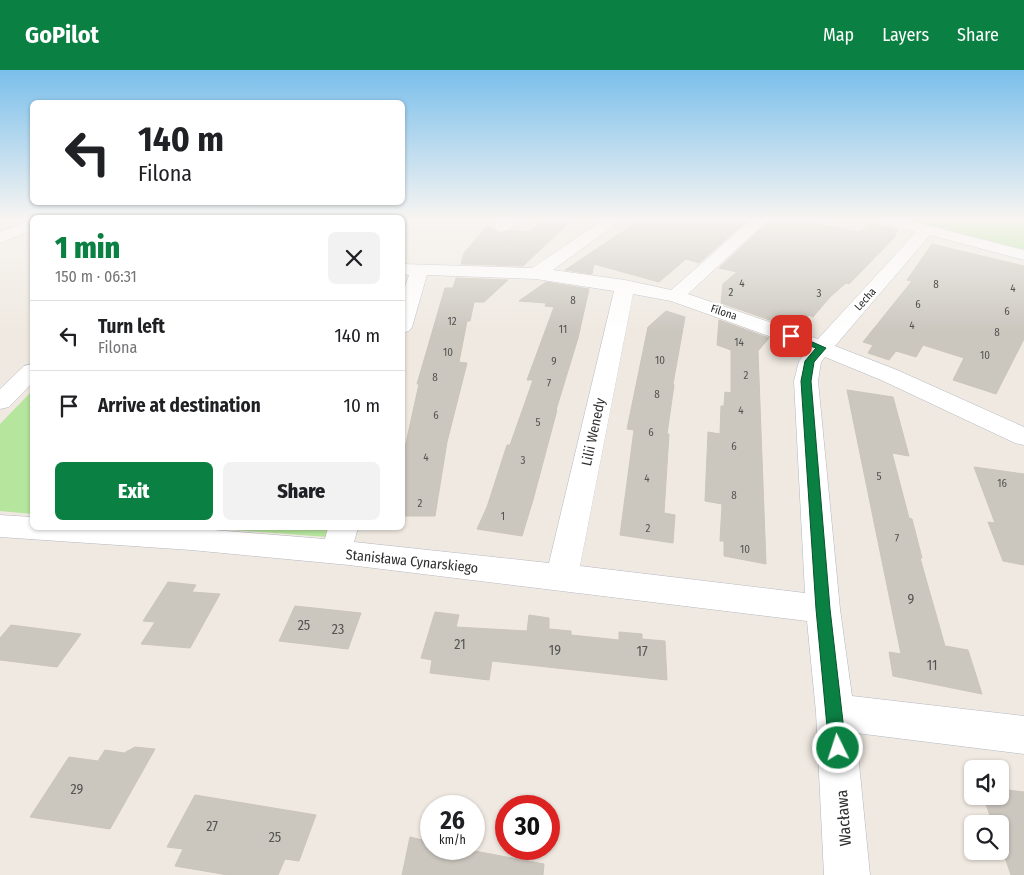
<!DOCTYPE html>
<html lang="en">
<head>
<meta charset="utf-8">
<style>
	body { margin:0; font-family:"Fira Sans Condensed",sans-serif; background:#f2f2f2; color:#202124; height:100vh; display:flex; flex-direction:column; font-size:19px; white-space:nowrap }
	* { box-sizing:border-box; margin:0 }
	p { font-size:16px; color:#757577 }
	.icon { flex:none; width:28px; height:28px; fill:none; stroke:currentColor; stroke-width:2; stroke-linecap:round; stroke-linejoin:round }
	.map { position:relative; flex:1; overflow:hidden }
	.sheet { position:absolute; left:30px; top:145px; width:375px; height:315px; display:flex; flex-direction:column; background:#fff; border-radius:8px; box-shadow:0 1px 4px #0004 }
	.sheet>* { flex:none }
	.guide { position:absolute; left:30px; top:30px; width:375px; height:105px; border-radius:8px; box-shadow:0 1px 4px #0004; background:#fff; color:#202124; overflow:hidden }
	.controls { position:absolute; left:964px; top:690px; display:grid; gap:10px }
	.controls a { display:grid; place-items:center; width:45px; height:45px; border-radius:8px; background:#fff; box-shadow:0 1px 4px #0004; font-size:25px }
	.speed { position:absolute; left:420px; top:725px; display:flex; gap:10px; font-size:25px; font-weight:700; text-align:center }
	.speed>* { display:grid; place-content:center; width:65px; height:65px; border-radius:50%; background:#fff; box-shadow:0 1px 4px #0004; line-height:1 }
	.speed small { font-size:12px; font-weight:400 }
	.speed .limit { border:8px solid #d22; background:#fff; color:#111 }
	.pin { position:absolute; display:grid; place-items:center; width:42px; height:42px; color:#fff; margin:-21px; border-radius:10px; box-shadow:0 2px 8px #0006 }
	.me { position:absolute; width:55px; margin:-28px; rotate:356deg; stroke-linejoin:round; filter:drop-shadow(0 0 4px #0008) }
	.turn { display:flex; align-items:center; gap:18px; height:105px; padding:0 25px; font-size:22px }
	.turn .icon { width:65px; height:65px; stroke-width:2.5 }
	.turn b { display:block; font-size:35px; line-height:42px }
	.round { display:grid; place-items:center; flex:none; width:52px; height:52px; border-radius:8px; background:#f2f2f2 }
	.headline { display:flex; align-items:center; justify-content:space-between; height:85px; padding:0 25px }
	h1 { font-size:30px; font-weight:800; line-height:38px; color:#0b8043 }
	.primary-button { display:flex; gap:10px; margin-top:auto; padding:10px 25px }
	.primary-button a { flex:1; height:58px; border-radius:8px; background:#0b8043; color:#fff; font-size:20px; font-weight:800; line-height:58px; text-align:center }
	.primary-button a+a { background:#f2f2f2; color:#202124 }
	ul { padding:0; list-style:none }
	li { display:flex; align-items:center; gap:15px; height:70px; padding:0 25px; border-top:1px solid #e0e0e0 }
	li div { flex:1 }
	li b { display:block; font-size:19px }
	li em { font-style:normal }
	header { display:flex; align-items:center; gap:30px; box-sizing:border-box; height:70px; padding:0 25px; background:#0b8043; color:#fff }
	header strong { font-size:24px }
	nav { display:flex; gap:28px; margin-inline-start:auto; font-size:18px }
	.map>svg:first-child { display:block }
</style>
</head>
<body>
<header>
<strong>GoPilot</strong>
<nav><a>Map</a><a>Layers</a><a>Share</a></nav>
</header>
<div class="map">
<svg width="1024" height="805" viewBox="0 0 1024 805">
	<rect width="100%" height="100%" fill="#efe9e1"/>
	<g fill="#b6e59e">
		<polygon points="907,150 1024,150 1024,181"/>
		<polygon points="32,321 32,444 0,441 0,354"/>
		<polygon points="207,458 330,458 327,467"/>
	</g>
	<g fill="#cbc7bf" stroke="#cbc5ba">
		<polygon points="544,150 572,150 523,196 461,194 464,183 486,157 492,158 499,163 510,160 529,162"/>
		<polygon points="640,150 748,150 699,193 686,189 659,212 594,194 592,204 565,200"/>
		<polygon points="770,150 800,150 860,162 869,153 898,160 894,165 896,166 849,214 846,213 830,227 813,247 809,245 804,251 788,246 781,254 721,233 723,214 737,202 719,198"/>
		<polygon points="932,174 1024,196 1024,269 996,324 953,310 964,288 923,275 916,287 896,281 889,290 868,283 873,275 863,272 912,211 907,210"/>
		<polygon points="456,208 508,210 484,232 474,232 470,251 467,251 459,292 467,293 447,372 435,446 402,446 402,391 419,314 417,314 445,218 453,218"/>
		<polygon points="546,212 589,219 578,268 556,340 557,340 533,430 522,466 477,459 487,437 507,375 510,375 533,310 527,310 554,237 545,236 546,233 519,231"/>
		<polygon points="666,241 685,247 673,314 674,315 667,364 669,364 664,443 675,445 673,473 620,465 634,360 627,359 648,257"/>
		<polygon points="719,250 769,268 758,281 766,494 724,486 724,471 720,471 722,434 705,431 708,362 720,364 721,336 724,336 725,322 731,323 731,280 717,275"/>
		<polygon points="847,320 893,327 909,386 892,383 909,448 912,449 922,488 920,488 945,576 968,580 982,624 893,606 889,582 901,584"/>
		<polygon points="974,397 1024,404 1024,495 1003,491 988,452 995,453"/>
		<polygon points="168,512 196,515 192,522 220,524 190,578 141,574 155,552 143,551"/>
		<polygon points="295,536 361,543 348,579 279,571"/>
		<polygon points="435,542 459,545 456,557 527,561 529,545 549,548 549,559 571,561 571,565 619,570 619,562 642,564 642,569 665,571 667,610 492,591 489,610 430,603 432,590 421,588"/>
		<polygon points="11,555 81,564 57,597 0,590 0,568"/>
		<polygon points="135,677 155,679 110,759 30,747 69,687 98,691 105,680 124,683"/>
		<polygon points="970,692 999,696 1000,699 973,699"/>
		<polygon points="1000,699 1008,720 1024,722 1024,805 1011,805 1000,773 1000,754 993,754 983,726 1000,726"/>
		<polygon points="195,725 316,745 299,791 285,789 278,805 228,805 175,796 183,779 167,777"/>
		<polygon points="410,767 431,772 431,779 464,779 544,794 543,805 402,805"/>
	</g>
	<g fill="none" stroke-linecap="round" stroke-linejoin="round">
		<defs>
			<g id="street">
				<polygon points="32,150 32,160 0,173 0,162"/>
				<path d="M500 150H516C510 158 507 163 496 160L494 157Z"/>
				<path d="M603 150H621L553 200 625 210 671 220 751 150H768L688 224 818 269 916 162 884 153 882 150H907L1024 180V190L930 165 835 276 897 300 1024 357V375L1015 373 881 310 825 287 821 292 818 311 840 539 852 626 1024 646V684L856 663 870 805H824L816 642 807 551 349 495 191 480 0 467V445L32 447V458H189L325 469 328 458H358L354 472 549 493 614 221 536 209 427 205 412 257 409 261 402 263V225L409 205 402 204V194L532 198ZM633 224 671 231 808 280 799 291 794 311 805 523 580 496Z"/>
				<polygon points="32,294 32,313 9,337 0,339 0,319 24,296"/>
			</g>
		</defs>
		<use href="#street" stroke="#b4b7c1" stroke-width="1"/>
		<use href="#street" fill="#fff" fill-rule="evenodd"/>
	</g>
	<linearGradient id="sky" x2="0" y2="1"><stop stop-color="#7abfeb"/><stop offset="0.57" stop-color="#f8f5f2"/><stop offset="1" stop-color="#f8f5f2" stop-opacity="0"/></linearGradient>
	<rect width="1024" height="262" fill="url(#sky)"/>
	<polygon fill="#0b8043" stroke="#07532c" points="788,264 794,264 826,278 814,292 811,311 830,539 846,678 843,684 838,687 832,684 829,678 816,539 801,311 805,291 816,278 788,268"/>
	<g text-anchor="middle" stroke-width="4.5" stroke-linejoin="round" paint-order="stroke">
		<g font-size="11" fill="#555452">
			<text x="742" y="217">4</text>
			<text x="936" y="218">8</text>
			<text x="1013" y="222">4</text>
			<text x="731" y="226">2</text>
			<text x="819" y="227">3</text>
			<text x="573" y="234">8</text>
			<text x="918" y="238">6</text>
			<text x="1007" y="245">6</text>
			<text x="452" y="255">12</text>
			<text x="912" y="259">4</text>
			<text x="563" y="263">11</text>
			<text x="997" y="266">8</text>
			<text x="739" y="276">14</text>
			<text x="448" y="286">10</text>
			<text x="985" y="289">10</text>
			<text x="660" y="294">10</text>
			<text x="554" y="295">9</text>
			<text x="746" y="309">2</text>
			<text x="435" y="311">8</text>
			<text x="549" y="317">7</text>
			<text x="657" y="328">8</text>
			<text x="741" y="344">4</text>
			<text x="436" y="349">6</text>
			<text x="538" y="356">5</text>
			<text x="651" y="366">6</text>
			<text x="734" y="380">6</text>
			<text x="426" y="391">4</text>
			<text x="523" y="394">3</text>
			<text x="879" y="410">5</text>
			<text x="647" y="412">4</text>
			<text x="1002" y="417">16</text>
			<text x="734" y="429">8</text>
			<text x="420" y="437">2</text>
			<text x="503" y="450">1</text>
			<text x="648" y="462">2</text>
			<text x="897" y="472">7</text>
			<text x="745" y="483">10</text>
		</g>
		<g font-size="11" fill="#2e2e2e" stroke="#fff">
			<text transform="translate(865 229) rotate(-48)" y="4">Lecha</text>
			<text transform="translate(724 242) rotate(18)" y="4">Filona</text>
		</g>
		<g font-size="14" fill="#2e2e2e" stroke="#fff">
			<text transform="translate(593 362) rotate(-78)" y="5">Lilii Wenedy</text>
			<text transform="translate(412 491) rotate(6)" y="5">Stanisława Cynarskiego</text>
		</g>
		<g font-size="14" fill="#555452">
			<text x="911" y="534">9</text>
			<text x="304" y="560">25</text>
			<text x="338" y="564">23</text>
			<text x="460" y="579">21</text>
			<text x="555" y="585">19</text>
			<text x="642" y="586">17</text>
			<text x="932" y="600">11</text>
			<text x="77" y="724">29</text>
			<text x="212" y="761">27</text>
			<text x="275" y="772">25</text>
		</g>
		<g font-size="16" fill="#2e2e2e" stroke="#fff">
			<text transform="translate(843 748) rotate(-94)" y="6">Wacława</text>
		</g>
	</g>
</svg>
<div class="controls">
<a><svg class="icon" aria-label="sound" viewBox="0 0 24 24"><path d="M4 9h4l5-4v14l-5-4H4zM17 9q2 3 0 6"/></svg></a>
<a><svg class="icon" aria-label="search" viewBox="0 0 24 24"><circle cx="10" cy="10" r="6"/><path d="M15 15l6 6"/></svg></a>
</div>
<div class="speed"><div>26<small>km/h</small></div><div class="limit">30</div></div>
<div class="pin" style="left:791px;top:266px;background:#d93025"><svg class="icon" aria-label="arrive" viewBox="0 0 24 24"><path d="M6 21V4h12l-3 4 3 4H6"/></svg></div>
<svg class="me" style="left:838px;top:678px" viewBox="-20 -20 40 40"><circle r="17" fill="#0b8043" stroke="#fff" stroke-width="3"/><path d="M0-11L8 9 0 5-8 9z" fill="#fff"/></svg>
<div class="guide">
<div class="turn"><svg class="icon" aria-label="left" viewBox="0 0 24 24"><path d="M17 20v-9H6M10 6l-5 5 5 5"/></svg><div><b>140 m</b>Filona</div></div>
</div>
<section class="sheet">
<div class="headline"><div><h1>1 min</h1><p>150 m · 06:31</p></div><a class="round"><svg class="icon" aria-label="close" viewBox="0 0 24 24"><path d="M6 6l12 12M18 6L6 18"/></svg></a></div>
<ul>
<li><svg class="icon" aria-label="left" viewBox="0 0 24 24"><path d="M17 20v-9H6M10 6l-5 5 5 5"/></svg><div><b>Turn left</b><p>Filona</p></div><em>140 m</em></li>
<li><svg class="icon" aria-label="arrive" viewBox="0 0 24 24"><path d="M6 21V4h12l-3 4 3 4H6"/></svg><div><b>Arrive at destination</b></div><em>10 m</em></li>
</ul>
<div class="primary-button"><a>Exit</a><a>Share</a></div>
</section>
</div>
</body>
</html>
